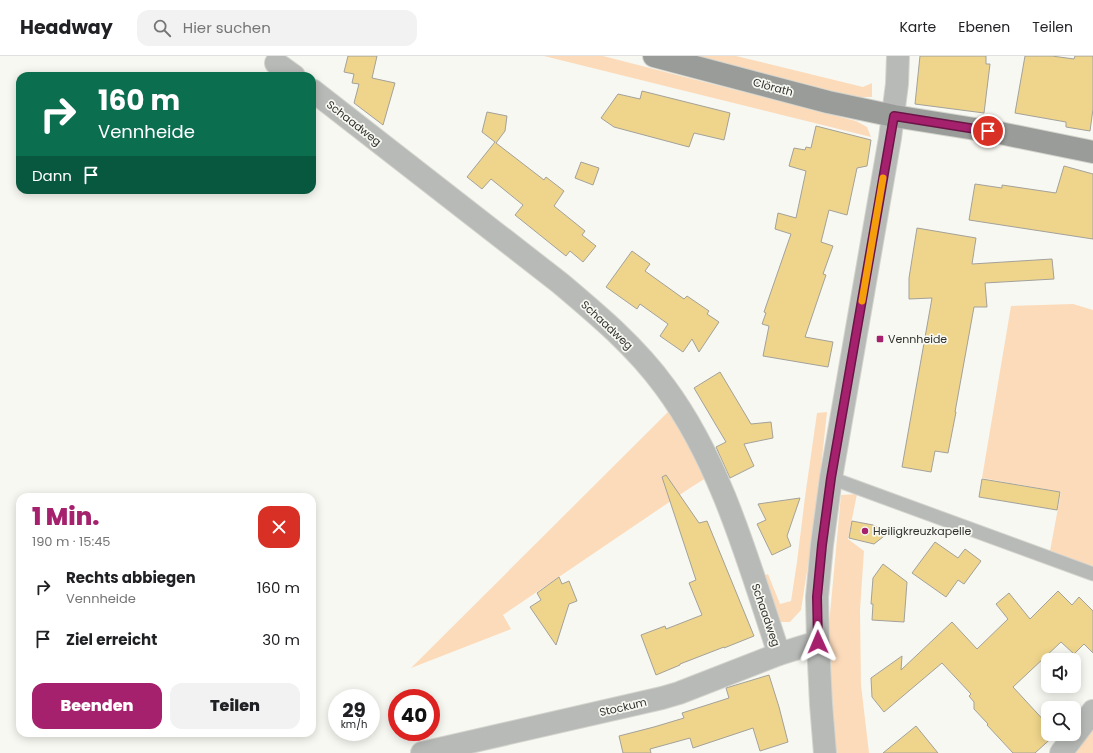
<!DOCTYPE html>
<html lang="de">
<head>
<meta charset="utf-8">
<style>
	body { margin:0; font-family:Poppins,sans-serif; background:#f2f2f2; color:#202124; height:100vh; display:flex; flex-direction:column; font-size:15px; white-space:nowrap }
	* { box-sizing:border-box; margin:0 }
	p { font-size:13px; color:#757577 }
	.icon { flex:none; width:22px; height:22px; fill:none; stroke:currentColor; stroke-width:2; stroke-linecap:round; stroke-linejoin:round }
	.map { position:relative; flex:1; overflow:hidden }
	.sheet { position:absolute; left:16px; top:437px; width:300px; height:244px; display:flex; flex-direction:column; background:#fff; border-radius:12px; box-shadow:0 2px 10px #0003 }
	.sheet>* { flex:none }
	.guide { position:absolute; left:16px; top:16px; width:300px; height:122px; border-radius:12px; box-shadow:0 2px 10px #0003; background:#0b6e4f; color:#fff; overflow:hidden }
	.tools { position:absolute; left:1041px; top:597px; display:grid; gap:8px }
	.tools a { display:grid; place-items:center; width:40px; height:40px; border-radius:8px; background:#fff; box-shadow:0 2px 10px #0003; font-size:20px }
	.speed { position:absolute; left:328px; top:633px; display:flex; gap:8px; font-size:20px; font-weight:700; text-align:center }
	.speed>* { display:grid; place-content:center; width:52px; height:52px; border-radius:50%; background:#fff; box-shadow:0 2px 10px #0003; line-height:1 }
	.speed small { font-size:10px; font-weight:400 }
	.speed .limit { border:6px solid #d22; background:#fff; color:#111 }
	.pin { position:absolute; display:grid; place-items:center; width:34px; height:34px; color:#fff; margin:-17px; border:2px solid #fff; border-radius:50%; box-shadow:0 1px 4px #0007 }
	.me { position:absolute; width:44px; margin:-22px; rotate:359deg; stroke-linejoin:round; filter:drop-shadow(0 0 3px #0008) }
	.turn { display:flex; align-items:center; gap:14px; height:84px; padding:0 16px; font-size:18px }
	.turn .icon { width:52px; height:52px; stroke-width:2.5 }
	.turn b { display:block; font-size:28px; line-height:34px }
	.then { display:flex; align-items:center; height:38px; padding:0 16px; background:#0003; gap:8px; font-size:15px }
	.round { display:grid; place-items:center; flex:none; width:42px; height:42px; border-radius:12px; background:#f2f2f2 }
	.head { display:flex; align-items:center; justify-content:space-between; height:68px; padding:0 16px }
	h1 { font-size:24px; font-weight:800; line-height:30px; color:#a5216d }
	.primary-button { display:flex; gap:8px; margin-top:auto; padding:8px 16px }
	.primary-button a { flex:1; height:46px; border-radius:12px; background:#a5216d; color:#fff; font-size:16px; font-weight:800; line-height:46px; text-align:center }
	.primary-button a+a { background:#f2f2f2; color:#202124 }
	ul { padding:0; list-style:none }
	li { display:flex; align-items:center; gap:12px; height:52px; padding:0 16px }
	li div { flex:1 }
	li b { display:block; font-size:15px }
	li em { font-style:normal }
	header { display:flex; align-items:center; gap:24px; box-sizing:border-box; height:56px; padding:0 20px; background:#fff; border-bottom:1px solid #e0e0e0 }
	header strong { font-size:19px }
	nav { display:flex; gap:22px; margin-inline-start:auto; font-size:14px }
	.search { width:280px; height:36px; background:#f2f2f2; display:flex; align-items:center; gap:10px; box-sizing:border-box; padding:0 14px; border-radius:12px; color:#757577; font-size:15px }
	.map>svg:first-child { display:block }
</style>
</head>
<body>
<header>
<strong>Headway</strong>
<div class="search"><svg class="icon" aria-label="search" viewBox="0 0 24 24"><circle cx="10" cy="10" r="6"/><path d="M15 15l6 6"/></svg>Hier suchen</div>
<nav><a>Karte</a><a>Ebenen</a><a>Teilen</a></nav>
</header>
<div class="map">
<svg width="1093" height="697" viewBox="0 0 1093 697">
	<rect width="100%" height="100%" fill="#f7f8f1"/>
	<g fill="#fcdbbb">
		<polygon points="544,0 603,0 856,65 867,71 871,81"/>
		<polygon points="693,0 736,0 863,31 872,27 872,41 851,41"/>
		<polygon points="1073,248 1093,254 1093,511 1050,495 1061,436 982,422 1011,250"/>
		<polygon points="672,352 706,422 690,432 503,559 511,573 411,612"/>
		<polygon points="827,356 816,458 801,554 790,566 781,566 774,560 760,522 768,518 780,548 791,545 797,506 805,441 817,357"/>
		<polygon points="857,438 848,483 864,495 860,554 861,629 869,697 836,697 833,673 829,569 841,439"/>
		<polygon points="1093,673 1093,697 1075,697"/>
	</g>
	<g fill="#efd58b" stroke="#a3a19a">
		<polygon points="348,0 377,0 372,22 395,27 383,69 354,47 359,28 352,27 354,18 344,16"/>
		<polygon points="920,0 986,0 986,8 990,8 984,57 915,48"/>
		<polygon points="1025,0 1052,0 1074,3 1075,0 1093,0 1093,53 1090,75 1066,71 1066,66 1015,57"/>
		<polygon points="642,35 730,57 724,84 694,77 689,91 614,71 601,62 618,38 640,43"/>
		<polygon points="487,56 507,60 505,75 496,87 544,124 546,121 564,135 554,150 585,175 582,179 596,190 583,206 570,195 566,200 515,159 523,149 491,123 482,133 467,121 495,86 482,76"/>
		<polygon points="816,70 871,84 867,110 857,112 847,159 829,154 821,186 833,190 823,218 826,219 805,281 833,286 828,311 763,300 769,270 762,268 766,257 764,256 791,178 775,173 778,157 796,162 806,115 789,110 794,92 805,94 806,91 811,92"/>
		<polygon points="581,106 599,112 593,129 575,122"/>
		<polygon points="1064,110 1093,118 1093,183 969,164 975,128 1002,132 1002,129 1056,137"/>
		<polygon points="917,172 976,182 972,208 1052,203 1054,223 985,227 987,251 974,251 955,356 956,356 948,397 935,395 931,416 902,411 932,242 909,243 909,222"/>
		<polygon points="632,195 650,208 645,215 684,243 687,240 709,255 707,258 719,266 699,296 692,283 683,296 660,280 668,268 640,248 637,253 606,231"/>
		<polygon points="720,316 751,368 771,366 773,382 744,388 754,410 730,422 716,391 726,386 694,332"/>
		<polygon points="666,419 699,467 707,465 754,580 724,592 724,591 680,608 680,609 656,619 641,579 665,570 666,573 702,559 689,527 696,524 662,421"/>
		<polygon points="982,423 1060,436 1057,454 979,441"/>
		<polygon points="800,442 787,480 791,490 772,499 757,468 766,464 758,448"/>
		<polygon points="852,465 873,469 888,477 874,488 849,482"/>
		<polygon points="935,486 958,502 965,493 981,505 964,528 958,524 946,541 912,517"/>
		<polygon points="883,508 907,526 904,566 872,564 873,548 871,548 873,522"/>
		<polygon points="559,521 562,528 569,525 577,545 569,548 556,589 530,551 541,544 537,537"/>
		<polygon points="1058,535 1072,549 1079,541 1093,555 1093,597 1084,588 1074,598 1061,586 1013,631 1048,669 1048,678 1056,678 1035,697 1013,697 987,669 988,668 974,653 974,646 969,640 971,638 942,607 884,656 872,641 871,622 902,600 901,614 952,566 977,593 1008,563 996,548 1009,537 1030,563"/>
		<polygon points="769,619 779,651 788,686 760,695 753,672 693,692 690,682 650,693 651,697 623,697 619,680 654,671 684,662 682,657 729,642 726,632"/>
		<polygon points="916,670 938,697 883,697"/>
	</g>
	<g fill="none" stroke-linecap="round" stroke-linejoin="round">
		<defs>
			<polyline id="service" points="831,422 1093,518"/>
			<g id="minor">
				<polyline points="276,7 294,20"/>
				<path d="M312 34 560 227C598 259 636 291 665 331 722 408 749 509 779 598"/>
				<polyline points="422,697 662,642 679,637 779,598 818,586"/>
				<polyline points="1061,697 1093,655"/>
			</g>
			<polyline id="tertiary" points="825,697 821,648 818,586 817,541 822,489 831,422 890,82 897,28 898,0"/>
			<polyline id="secondary" points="654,0 828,46 894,60 1000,77 1093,96"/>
		</defs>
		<use href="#service" stroke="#d3d4ce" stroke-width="15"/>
		<use href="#minor" stroke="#d3d4ce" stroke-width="24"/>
		<use href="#tertiary" stroke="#d3d4ce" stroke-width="24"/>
		<use href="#secondary" stroke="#d3d4ce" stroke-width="24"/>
		<use href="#service" stroke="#b8bab7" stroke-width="13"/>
		<use href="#minor" stroke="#b8bab7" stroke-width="22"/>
		<use href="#tertiary" stroke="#b8bab7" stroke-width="22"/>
		<use href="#secondary" stroke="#999c98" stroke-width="22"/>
	</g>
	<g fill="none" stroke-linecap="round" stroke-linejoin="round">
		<defs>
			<polyline id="route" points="818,586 817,541 822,489 831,422 894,60 988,75"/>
		</defs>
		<use href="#route" stroke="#6b1547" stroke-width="10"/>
		<use href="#route" stroke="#a5216d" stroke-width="7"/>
		<polyline stroke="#f59e0b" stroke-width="7" points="862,245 883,122"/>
	</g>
	<g fill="#a5216d" stroke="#f7f8f1" stroke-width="1.5">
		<rect x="876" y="279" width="8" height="8" rx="2"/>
		<circle cx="865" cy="475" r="4"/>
	</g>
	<g text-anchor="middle" stroke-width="3.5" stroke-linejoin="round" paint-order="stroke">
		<g font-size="11" fill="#31312f" stroke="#f7f8f1">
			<text transform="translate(773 31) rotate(15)" y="4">Clörath</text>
			<text transform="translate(354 67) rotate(38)" y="4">Schaadweg</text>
			<text transform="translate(607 269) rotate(43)" y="4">Schaadweg</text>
			<text transform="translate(766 559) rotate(71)" y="4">Schaadweg</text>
			<text transform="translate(623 651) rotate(-13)" y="4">Stockum</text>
		</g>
		<g font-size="11" fill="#31312f" stroke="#f7f8f1" text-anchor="start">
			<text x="888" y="287">Vennheide</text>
			<text x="873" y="479">Heiligkreuzkapelle</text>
		</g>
	</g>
</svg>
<div class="tools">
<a><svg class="icon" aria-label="sound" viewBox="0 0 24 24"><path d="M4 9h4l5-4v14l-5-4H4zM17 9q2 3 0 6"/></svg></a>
<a><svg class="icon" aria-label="search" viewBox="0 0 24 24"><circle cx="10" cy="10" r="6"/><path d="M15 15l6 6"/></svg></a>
</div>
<div class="speed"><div>29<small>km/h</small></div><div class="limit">40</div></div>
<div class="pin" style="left:988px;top:75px;background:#d93025"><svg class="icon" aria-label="arrive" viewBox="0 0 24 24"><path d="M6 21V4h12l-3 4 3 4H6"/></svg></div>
<svg class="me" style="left:818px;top:586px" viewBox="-20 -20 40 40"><path d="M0-17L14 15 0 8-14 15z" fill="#a5216d" stroke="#fff" stroke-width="4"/></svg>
<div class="guide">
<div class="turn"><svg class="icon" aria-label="right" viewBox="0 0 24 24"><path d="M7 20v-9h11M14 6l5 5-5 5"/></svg><div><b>160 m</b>Vennheide</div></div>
<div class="then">Dann<svg class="icon" aria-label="arrive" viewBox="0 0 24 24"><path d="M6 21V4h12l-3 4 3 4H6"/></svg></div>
</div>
<section class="sheet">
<div class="head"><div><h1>1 Min.</h1><p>190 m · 15:45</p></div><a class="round" style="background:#d93025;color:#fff"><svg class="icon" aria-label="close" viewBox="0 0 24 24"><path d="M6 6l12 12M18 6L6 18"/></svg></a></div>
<ul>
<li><svg class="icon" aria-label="right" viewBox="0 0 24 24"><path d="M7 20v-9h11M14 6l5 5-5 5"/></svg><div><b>Rechts abbiegen</b><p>Vennheide</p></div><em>160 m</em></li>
<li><svg class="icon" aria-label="arrive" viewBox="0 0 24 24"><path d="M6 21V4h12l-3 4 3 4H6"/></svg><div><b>Ziel erreicht</b></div><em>30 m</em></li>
</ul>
<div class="primary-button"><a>Beenden</a><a>Teilen</a></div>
</section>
</div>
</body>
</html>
